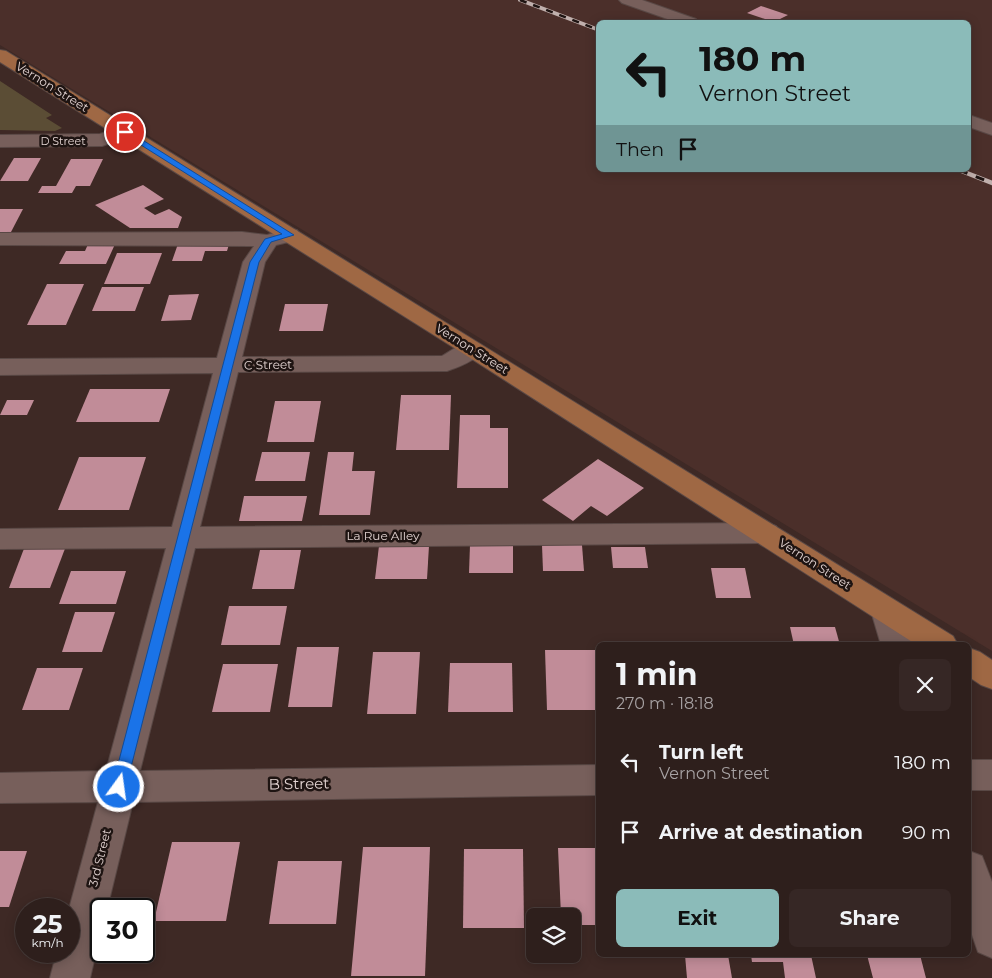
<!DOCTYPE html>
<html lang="en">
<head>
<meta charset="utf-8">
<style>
	body { margin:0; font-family:Montserrat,sans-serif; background:#362725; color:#f1f3f6; height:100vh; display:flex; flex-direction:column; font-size:19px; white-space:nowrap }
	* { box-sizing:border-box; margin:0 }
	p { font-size:16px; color:#a7a2a3 }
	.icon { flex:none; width:28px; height:28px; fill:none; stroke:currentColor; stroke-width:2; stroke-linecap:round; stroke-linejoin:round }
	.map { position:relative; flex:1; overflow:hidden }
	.side { position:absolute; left:596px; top:642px; width:375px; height:315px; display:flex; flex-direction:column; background:#2e1f1c; border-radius:8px; box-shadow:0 2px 12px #0003,0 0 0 1px #493d3b }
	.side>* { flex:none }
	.banner { position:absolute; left:596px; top:20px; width:375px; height:152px; border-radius:8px; box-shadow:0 2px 12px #0003,0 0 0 1px #493d3b; background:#8bbbb9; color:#111; overflow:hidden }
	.buttons { position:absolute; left:526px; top:908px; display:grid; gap:10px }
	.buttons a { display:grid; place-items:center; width:55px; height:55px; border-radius:8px; background:#2e1f1c; box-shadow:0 2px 12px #0003,0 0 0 1px #493d3b; font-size:25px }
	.speed { position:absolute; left:15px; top:898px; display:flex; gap:10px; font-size:25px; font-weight:700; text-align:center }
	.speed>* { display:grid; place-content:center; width:65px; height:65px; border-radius:50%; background:#2e1f1c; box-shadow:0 2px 12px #0003,0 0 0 1px #493d3b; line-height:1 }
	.speed small { font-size:12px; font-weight:400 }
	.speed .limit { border:2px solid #111; border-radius:8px; background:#fff; color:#111 }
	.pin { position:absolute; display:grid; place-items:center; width:42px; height:42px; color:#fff; margin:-21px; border:2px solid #fff; border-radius:50%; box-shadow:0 1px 5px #0007 }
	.me { position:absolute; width:55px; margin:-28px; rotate:14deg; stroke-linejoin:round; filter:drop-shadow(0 0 4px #0008) }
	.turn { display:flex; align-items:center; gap:18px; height:105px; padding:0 20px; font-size:22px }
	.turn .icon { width:65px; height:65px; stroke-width:2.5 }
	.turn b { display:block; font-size:35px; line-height:42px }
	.then { display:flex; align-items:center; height:48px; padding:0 20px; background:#0003; gap:10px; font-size:19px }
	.round { display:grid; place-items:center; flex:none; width:52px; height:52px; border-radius:8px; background:#362725 }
	.overview { display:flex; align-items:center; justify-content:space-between; height:85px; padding:0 20px }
	h1 { font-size:30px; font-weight:700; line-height:38px }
	.action { display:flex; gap:10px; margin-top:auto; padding:10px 20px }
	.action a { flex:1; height:58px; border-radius:8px; background:#8bbbb9; color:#111; font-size:20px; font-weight:700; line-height:58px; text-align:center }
	.action a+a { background:#362725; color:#f1f3f6 }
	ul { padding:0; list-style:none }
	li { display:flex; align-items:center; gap:15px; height:70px; padding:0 20px }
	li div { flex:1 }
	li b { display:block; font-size:19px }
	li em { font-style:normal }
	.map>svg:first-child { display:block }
</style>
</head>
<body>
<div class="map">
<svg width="992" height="978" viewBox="0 0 992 978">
	<rect width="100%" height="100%" fill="#3e2925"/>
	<path fill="#4b2f2a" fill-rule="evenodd" d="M0 0H992V651L0 45ZM599 22H969V170H599Z"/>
	<polygon fill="#5b4d35" points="0,81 52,115 46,118 62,128 55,131 0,130"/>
	<g fill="#c18c98">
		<polygon points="761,6 788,15 774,22 747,13"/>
		<polygon points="14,158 41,158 28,181 0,181"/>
		<polygon points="71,159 103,159 90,186 76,186 72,193 38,193 42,186 56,186"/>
		<polygon points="143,185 164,199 144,208 155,215 169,209 182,217 178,228 130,228 95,205"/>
		<polygon points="0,209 23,209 11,232 0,232"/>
		<polygon points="179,241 230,241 227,251 205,251 202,261 172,261"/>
		<polygon points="89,242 116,242 106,264 59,264 66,251 85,251"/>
		<polygon points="117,253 162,253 150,284 104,284"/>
		<polygon points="47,284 84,284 66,325 27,325"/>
		<polygon points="102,287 144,287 135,311 92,311"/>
		<polygon points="199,294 191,320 161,321 169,295"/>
		<polygon points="285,304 328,304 323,331 279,331"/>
		<polygon points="90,389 170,389 159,422 76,422"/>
		<polygon points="401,395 451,395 449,450 396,450"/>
		<polygon points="7,400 34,400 27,415 0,415"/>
		<polygon points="275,401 321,401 314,442 267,442"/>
		<polygon points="460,415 490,415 490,428 508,428 508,488 457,488"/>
		<polygon points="262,452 310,452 305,481 255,481"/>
		<polygon points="328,452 354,452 352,471 375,471 370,515 319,515"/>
		<polygon points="79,457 146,457 129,510 58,510"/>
		<polygon points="598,459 644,488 607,516 591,506 573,521 542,500"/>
		<polygon points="244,496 307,496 302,521 239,521"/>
		<polygon points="470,545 513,545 513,573 469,573"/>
		<polygon points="542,545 582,545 584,571 543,571"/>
		<polygon points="25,546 66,546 50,588 9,588"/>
		<polygon points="379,546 429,546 427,579 375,579"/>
		<polygon points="611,547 645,547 648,568 613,568"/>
		<polygon points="260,550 301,550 294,589 252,589"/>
		<polygon points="711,568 745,568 751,598 716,598"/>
		<polygon points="71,571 126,571 116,604 59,604"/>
		<polygon points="229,606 287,606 280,645 221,645"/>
		<polygon points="75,612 115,612 102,652 62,652"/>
		<polygon points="790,627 835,627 840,645 794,645"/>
		<polygon points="297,647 339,647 332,707 288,707"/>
		<polygon points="545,650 599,650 599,710 547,710"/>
		<polygon points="373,652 420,652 416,714 367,714"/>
		<polygon points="450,663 512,663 513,712 448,712"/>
		<polygon points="223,664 278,664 270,712 212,712"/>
		<polygon points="37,668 83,668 69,710 22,710"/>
		<polygon points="172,842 240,842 226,921 154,921"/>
		<polygon points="363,847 430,847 425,976 351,976"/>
		<polygon points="558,848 599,848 599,925 572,925 572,916 561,916"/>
		<polygon points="464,849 523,849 524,928 463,928"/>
		<polygon points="0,851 27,851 9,907 0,907"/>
		<polygon points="278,861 342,861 336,924 269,924"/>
		<polygon points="685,955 728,955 732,978 687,978"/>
		<polygon points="751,955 811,955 816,978 785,978 783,962 752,962"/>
		<polygon points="867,955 920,955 926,978 873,978"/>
	</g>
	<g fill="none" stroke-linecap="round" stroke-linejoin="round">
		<defs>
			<g id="minor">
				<polygon points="619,0 642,0 696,19 698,22 676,22 622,3"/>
				<polygon points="969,115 992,123 992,135 969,127"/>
				<polygon points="125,126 132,128 134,132 132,136 102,146 0,147 0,135 100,134"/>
				<path d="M289 229 297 230 300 235 297 240 276 245 265 262 242 357 442 356C455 348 466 340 480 344L484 349C477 360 459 367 447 371L238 372 200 527 766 523 776 526 780 533 776 540 766 543 195 548 140 771 599 765V795L133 802 107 909H101V931L90 978H50L57 951H69V909L98 802 0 803V773L106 771 166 548 0 549V529L172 527 213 373 0 375V359L217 358 243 262 254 246 0 245V233L242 232 267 235Z"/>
				<polygon points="886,599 897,603 913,645 881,645 871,611 875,603"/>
				<rect x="969" y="760" width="23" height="30"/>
				<polygon points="969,851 982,856 992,882 992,958 978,952 969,926"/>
			</g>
			<g id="major">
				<polygon points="0,50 6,51 953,636 958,645 917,645 464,354 0,62"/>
				<polygon points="969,648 980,652 992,660 992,689 981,685 969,677"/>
			</g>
		</defs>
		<use href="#minor" stroke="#594845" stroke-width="2"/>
		<use href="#major" stroke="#594845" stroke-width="2"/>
		<use href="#minor" fill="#775f5b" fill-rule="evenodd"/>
		<use href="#major" fill="#9f6844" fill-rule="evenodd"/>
		<defs>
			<polyline id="rail-far1" points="520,0 599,30"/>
			<polyline id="rail" points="959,170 992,183"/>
		</defs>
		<use href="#rail-far1" stroke="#c0b0ad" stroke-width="4"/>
		<use href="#rail" stroke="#c0b0ad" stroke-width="4.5"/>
		<use href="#rail-far1" stroke="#1e1412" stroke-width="2.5" stroke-dasharray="7" stroke-linecap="butt"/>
		<use href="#rail" stroke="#1e1412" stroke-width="3" stroke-dasharray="9" stroke-linecap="butt"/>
	</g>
	<polygon fill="#1a73e8" stroke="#114b97" points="125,129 294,235 271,242 259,262 126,787 124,791 119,793 114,791 112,787 250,262 265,239 282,234 122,133 122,130"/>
	<g text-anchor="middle" stroke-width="5" stroke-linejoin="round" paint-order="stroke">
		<g font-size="11" fill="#e3d4d2" stroke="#1e1412">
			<text x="63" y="145">D Street</text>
		</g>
		<g font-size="12" fill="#e3d4d2" stroke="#1e1412">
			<text transform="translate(52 87) rotate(32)" y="4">Vernon Street</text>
			<text transform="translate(472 349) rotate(32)" y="4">Vernon Street</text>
			<text transform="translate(268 365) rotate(-1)" y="4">C Street</text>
			<text x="383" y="540">La Rue Alley</text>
			<text transform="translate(815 564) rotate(33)" y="4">Vernon Street</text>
			<text transform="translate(100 858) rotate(-76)" y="4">3rd Street</text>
		</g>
		<g font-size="15" fill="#e3d4d2" stroke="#1e1412">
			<text transform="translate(299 784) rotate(-1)" y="5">B Street</text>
		</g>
	</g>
</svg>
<div class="buttons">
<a><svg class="icon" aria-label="layers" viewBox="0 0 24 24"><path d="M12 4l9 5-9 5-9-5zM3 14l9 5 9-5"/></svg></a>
</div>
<div class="speed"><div>25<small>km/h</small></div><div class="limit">30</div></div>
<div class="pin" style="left:125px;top:132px;background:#d93025"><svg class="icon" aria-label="arrive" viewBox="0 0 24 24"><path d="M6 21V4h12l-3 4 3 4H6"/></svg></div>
<svg class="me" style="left:119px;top:787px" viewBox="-20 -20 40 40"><circle r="17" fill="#1a73e8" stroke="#fff" stroke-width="3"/><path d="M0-11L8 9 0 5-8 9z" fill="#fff"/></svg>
<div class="banner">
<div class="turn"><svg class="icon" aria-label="left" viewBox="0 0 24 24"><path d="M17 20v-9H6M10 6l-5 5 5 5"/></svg><div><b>180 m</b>Vernon Street</div></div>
<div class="then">Then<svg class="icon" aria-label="arrive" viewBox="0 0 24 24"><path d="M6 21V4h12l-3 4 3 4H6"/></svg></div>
</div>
<section class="side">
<div class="overview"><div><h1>1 min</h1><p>270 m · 18:18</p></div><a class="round"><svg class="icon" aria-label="close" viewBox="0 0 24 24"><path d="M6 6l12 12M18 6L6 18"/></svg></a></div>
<ul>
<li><svg class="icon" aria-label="left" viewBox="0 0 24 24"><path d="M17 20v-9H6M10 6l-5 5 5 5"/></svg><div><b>Turn left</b><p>Vernon Street</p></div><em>180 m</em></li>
<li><svg class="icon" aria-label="arrive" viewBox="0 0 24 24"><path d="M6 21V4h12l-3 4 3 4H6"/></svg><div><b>Arrive at destination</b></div><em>90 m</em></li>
</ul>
<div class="action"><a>Exit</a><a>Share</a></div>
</section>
</div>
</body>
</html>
